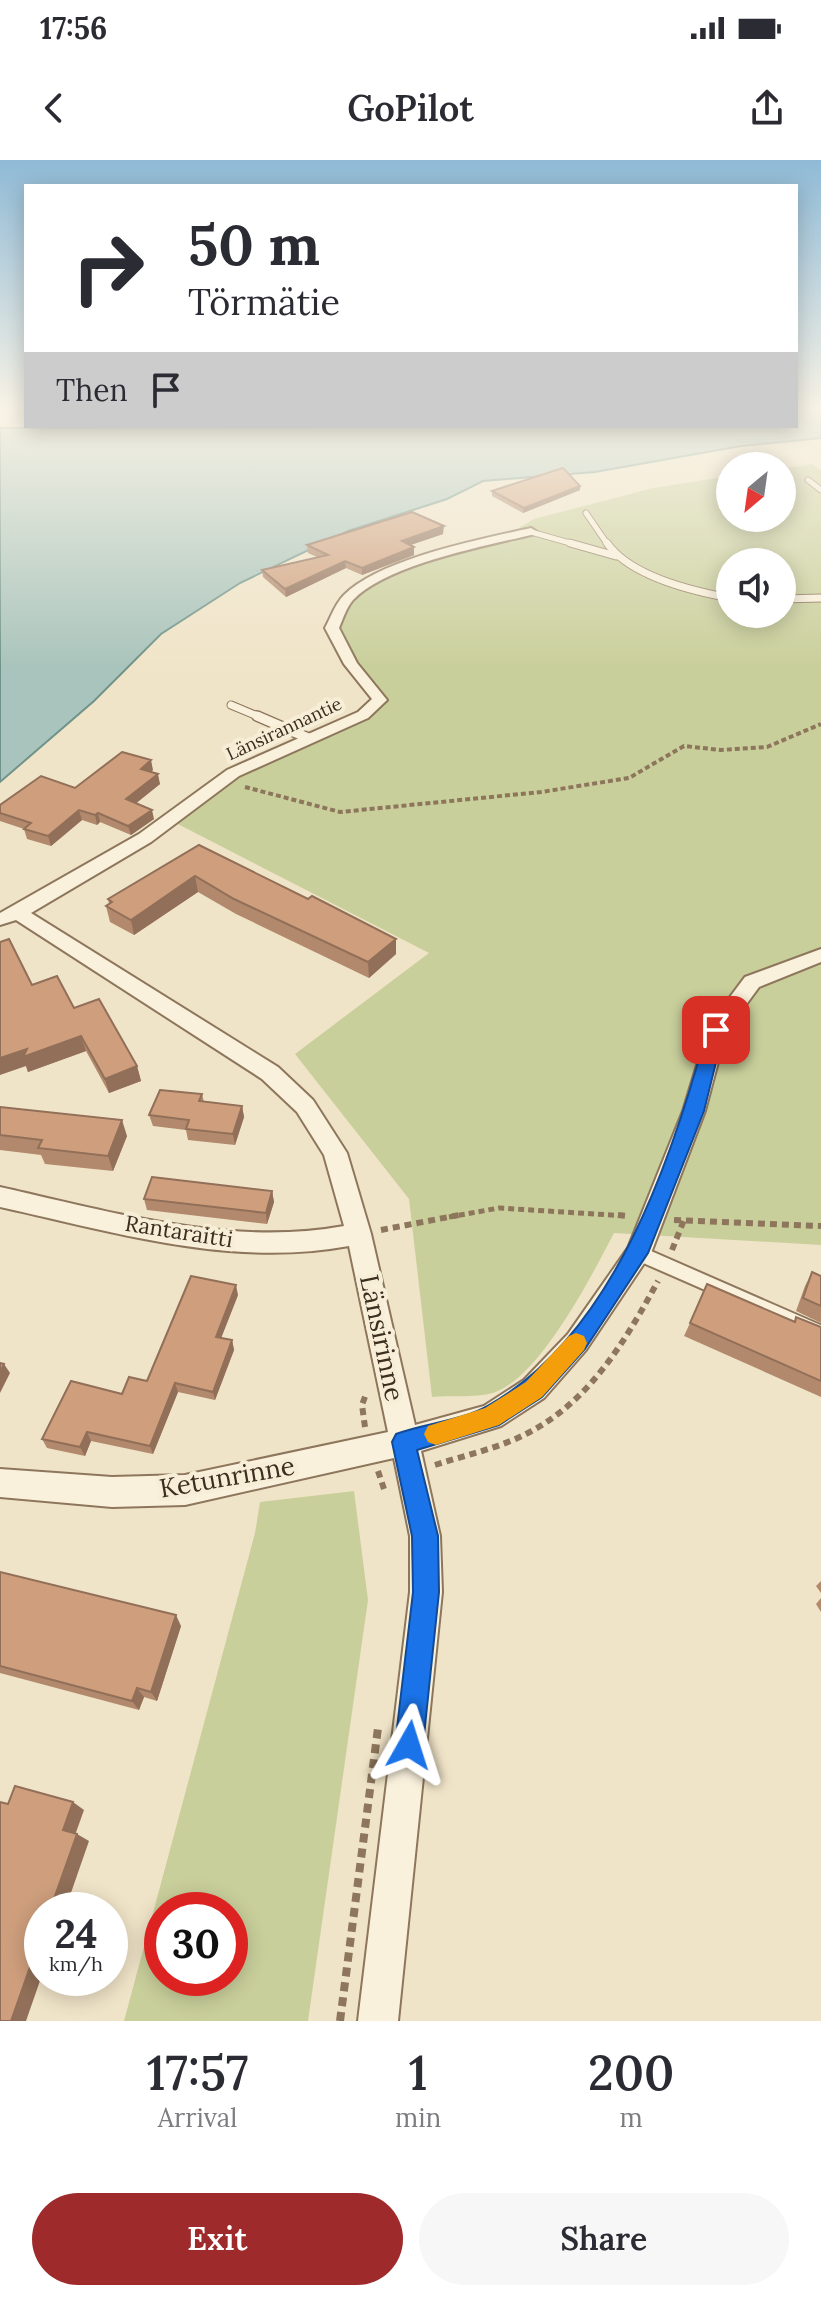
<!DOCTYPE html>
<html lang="en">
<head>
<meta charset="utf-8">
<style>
	body { margin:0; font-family:Lora,serif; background:#f7f7f7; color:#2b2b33; height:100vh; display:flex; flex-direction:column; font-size:30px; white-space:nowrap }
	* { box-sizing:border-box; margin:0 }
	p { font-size:26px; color:#7c7c81 }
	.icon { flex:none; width:44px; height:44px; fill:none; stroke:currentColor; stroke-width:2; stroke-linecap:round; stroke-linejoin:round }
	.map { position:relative; height:1861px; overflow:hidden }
	.panel { display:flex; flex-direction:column; background:#fff; flex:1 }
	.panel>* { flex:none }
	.hud { position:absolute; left:24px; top:24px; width:774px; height:244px; border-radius:0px; box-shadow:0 4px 20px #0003; background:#fff; color:#2b2b33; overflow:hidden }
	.needle { width:52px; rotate:209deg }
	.controls { position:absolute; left:716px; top:292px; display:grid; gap:16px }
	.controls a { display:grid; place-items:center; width:80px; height:80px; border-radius:50%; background:#fff; box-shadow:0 4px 20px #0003; font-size:40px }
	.speed { position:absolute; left:24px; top:1732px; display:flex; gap:16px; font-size:40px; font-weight:700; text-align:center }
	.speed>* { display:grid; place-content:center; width:104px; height:104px; border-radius:50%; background:#fff; box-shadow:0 4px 20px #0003; line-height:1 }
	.speed small { font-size:20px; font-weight:400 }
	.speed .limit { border:12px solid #d22; background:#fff; color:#111 }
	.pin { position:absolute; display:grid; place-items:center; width:68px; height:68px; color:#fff; margin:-34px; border-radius:16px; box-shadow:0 4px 12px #0006 }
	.me { position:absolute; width:88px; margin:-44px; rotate:6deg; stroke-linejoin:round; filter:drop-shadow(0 0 6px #0008) }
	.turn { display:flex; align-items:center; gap:28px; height:168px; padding:0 32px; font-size:36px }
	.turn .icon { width:104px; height:104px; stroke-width:2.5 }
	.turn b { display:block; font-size:56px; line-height:68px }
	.then { display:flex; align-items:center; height:76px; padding:0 32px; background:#0003; gap:16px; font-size:30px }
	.eta { display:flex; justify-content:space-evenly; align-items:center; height:136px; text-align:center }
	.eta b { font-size:48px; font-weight:600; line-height:56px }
	.cta { display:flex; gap:16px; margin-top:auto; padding:16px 32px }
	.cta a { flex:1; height:92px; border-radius:48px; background:#9e2a2b; color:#fff; font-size:32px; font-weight:600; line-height:92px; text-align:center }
	.cta a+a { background:#f7f7f7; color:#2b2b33 }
	.status { display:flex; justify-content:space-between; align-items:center; height:56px; padding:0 40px; background:#fff; direction:ltr }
	.status svg { height:22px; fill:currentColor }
	header { display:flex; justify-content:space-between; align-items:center; height:104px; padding:0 32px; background:#fff; font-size:36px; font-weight:600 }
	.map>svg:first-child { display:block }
</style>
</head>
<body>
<div class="status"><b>17:56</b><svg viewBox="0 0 49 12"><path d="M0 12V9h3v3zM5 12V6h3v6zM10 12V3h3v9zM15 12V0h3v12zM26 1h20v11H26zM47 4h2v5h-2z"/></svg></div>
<header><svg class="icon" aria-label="back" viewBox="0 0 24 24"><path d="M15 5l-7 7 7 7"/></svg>GoPilot<svg class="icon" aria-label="share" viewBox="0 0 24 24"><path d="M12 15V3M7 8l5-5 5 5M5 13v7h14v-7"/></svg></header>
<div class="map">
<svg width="821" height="1861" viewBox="0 0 821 1861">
	<rect width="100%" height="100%" fill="#f0e4c8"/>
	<g fill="#c9cf9b" fill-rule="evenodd">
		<path d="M811 304 821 310V1085L614 1073C592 1115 540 1218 493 1233 475 1238 450 1235 432 1237L409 1039 295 894 429 793 170 660 223 621 363 556 379 540 332 468 347 438 387 413 502 378 534 359 653 328 730 316V358H782V309ZM730 402H782V454H730Z"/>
		<path d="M354 1331 368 1440 308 1861H124L255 1373 260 1342ZM162 1750H230V1818H162Z"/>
	</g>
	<polygon fill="#a9c4bc" stroke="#6f938a" stroke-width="2" points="796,248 821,248 821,278 741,286 595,312 483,321 447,339 348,371 240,423 161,474 94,541 0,622 0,268 796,266"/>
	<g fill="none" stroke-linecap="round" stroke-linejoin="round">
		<defs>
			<g id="lane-far3">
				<polyline points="808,320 821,330"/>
				<polyline points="586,353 608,385"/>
				<polyline points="531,372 577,385"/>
			</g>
			<g id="lane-far2">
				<polyline points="570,383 616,396"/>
				<path d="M607 383C630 416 692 431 730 438"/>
				<polyline points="782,439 821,438"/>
				<polyline points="231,545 262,558"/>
			</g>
			<polyline id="lane-far1" points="257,556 308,578"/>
			<polyline id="lane" points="638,1093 821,1173"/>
			<path id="street" d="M531 368 537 372 535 374C486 386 388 404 353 440 346 448 343 459 339 468L357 503 387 540 368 558 239 616 151 682 31 753 278 907 313 940 347 993 371 1074 415 1265 484 1246 524 1220 568 1174 628 1088 683 951 709 865 745 817 821 789V802L759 827 726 872 705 951 651 1093 586 1190 544 1238 501 1266 421 1291 440 1376 442 1432 398 1861H358L410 1432V1376L394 1298 185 1345 112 1347 0 1337V1309L112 1317 185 1315 388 1272 349 1086C231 1108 114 1072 0 1047V1027C112 1052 229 1087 344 1066L324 995 297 952 262 919 16 760 0 765V753L139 674 227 610 358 552 372 539 344 504 325 468C331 457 335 444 344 435 380 399 481 379 531 368Z"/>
		</defs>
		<use href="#lane-far3" stroke="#8d765c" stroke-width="7"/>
		<use href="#lane-far2" stroke="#8d765c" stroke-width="9"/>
		<use href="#lane-far1" stroke="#8d765c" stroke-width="12"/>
		<use href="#lane" stroke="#8d765c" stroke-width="18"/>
		<use href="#street" stroke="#8d765c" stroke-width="4"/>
		<polyline stroke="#8d765c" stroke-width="4" stroke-dasharray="5 3" stroke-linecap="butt" points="245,627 340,652 541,632 629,618 684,586 721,590 767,587 821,564"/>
		<polyline stroke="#8d765c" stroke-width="5" stroke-dasharray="6 4" stroke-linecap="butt" points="449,1057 499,1048 628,1056"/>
		<g stroke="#8d765c" stroke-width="6" stroke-dasharray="7 5" stroke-linecap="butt">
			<polyline points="618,1055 628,1056"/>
			<polyline points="674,1060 821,1066"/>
			<polyline points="381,1070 459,1055"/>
			<polyline points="672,1090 684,1060"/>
			<polyline points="365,1267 362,1245 366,1234"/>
			<path d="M435 1305C466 1295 499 1288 528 1273 590 1241 626 1180 658 1121"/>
			<polyline points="378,1311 385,1332"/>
		</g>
		<polyline stroke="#8d765c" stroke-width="8" stroke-dasharray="9 6" stroke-linecap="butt" points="340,1861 378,1568"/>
		<use href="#lane-far3" stroke="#faf1dc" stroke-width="5"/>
		<use href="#lane-far2" stroke="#faf1dc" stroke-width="7"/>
		<use href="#lane-far1" stroke="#faf1dc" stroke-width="9"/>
		<use href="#lane" stroke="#faf1dc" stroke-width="14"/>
		<use href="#street" fill="#faf1dc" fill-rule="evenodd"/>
	</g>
	<g fill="#b2896c">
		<polygon points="580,326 580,330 523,353 492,336 492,331"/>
		<polygon points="443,374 410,385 414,387 414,395 362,415 346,408 286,437 263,417 262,410 317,397 308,393 307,385"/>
		<polygon points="153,610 151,612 160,624 136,643 154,659 131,675 100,662 97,665 82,660 51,686 27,679 24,669 0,661 0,645"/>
		<polygon points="199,685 396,794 369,818 236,754 198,732 134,775 110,762 106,746 109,744 108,739"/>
		<polygon points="32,825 74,848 137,906 141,921 109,933 86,891 28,912 26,906"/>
		<polygon points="202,934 204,942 242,946 244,957 235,985 188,980 186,970 153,966 149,955"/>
		<polygon points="0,947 127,976 113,1011 45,1004 41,995 0,990"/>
		<polygon points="272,1031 274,1042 267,1064 147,1050 144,1039"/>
		<polygon points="812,1112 821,1116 821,1163 796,1151 805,1126"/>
		<polygon points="238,1135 221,1178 232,1180 234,1190 215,1240 178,1232 153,1294 91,1281 85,1296 47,1288 42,1279 147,1221"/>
		<polygon points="796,1157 821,1167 821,1237 684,1176 690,1163 794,1162"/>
		<polygon points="0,1412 181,1466 157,1541 144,1537 139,1550 0,1513"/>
		<polygon points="821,1421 821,1433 816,1426"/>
		<polygon points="821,1438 821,1452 816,1444"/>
	</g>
	<g fill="#916f58">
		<polygon points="580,326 580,330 523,353 524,348"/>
		<polygon points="444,366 443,374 402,388 402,381"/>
		<polygon points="414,387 414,395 362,415 362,408"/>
		<polygon points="345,401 346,408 286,437 285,429"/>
		<polygon points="151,600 153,610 143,618 141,609"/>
		<polygon points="158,614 160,624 129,649 126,639"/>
		<polygon points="79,650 82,660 51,686 48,676"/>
		<polygon points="152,650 154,659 131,675 128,666"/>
		<polygon points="98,653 100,662 97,665 95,655"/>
		<polygon points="195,716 198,732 134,775 131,760"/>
		<polygon points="396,779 396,794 369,818 368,802"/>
		<polygon points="81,876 86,891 28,912 26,906 0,915 0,898 27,889"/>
		<polygon points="137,906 141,921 109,933 105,919"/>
		<polygon points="242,946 244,957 235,985 233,974"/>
		<polygon points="122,960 127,976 113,1011 108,996"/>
		<polygon points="272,1031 274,1042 267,1064 266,1053"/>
		<polygon points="236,1125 238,1135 218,1186 216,1177"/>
		<polygon points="232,1180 234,1190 215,1240 213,1232"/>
		<polygon points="4,1204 10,1213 0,1233 0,1212"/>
		<polygon points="175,1223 178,1232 153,1294 150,1286"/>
		<polygon points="87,1272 91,1281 85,1296 80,1287"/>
		<polygon points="176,1455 181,1466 157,1541 151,1532"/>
		<polygon points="137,1528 144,1537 139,1550 132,1541"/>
		<polygon points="73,1642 84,1650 74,1678 63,1670"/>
		<polygon points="77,1674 89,1681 65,1750 50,1750"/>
		<polygon points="42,1773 42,1815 26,1861 11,1861"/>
	</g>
	<g fill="#cf9f7d" stroke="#916f58" stroke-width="2">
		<polygon points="563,308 580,326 524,348 492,331"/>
		<polygon points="412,352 444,366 402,381 414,387 362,408 345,401 285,429 262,410 328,395 307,385"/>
		<polygon points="122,592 151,600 141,609 158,614 126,639 152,650 128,666 98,653 95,655 79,650 48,676 24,669 31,663 0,653 0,645 41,616 75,628"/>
		<polygon points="199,685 308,739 312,736 396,779 368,802 234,739 195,716 131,760 106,746 112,742 108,739"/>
		<polygon points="9,779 32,825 57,816 74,848 99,839 137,906 105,919 81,876 23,897 27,889 0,898 0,782"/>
		<polygon points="160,930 202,934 199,941 242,946 233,974 186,969 189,960 149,955"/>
		<polygon points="0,947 122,960 108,996 38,988 42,980 0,975"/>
		<polygon points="152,1017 272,1031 266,1053 144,1039"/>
		<polygon points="812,1112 821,1116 821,1146 803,1138"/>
		<polygon points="191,1116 236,1125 216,1177 232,1180 213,1232 175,1223 150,1286 87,1272 80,1287 42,1279 71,1221 122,1234 129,1217 147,1221"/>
		<polygon points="707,1124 795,1162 796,1157 821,1167 821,1221 690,1163"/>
		<polygon points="0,1203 4,1204 0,1212"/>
		<polygon points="0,1412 176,1455 151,1532 137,1528 132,1541 0,1506"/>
		<polygon points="15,1626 73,1642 63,1670 77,1674 50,1750 42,1750 42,1773 11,1861 0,1861 0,1642 8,1644"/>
	</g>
	<linearGradient id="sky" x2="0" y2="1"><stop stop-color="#8fbad6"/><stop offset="0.49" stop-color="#f8f3e6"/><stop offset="1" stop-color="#f8f3e6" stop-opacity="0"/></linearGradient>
	<rect width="821" height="508" fill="url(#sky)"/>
	<path fill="#1a73e8" stroke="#114b97" stroke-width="2" d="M716 864 724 870 704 951 648 1093 585 1189 542 1237 499 1265 417 1290 438 1376 439 1432 423 1585 419 1595 409 1600 399 1595 395 1585 413 1432 412 1376 392 1282 396 1274C425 1263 462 1261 489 1245 613 1175 672 1000 707 870Z"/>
	<polygon fill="#f59e0b" points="576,1173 584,1176 587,1183 584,1190 542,1237 499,1265 436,1285 428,1282 424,1274 428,1266 485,1248 504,1236 526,1222 569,1176"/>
	<g text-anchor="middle" stroke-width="8" stroke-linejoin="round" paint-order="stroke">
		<g font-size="18" fill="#3d2e20" stroke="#f7eed8">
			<text transform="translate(284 569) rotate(-25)" y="6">Länsirannantie</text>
		</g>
		<g font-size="22" fill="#3d2e20" stroke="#f7eed8">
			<text transform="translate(179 1071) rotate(9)" y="8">Rantaraitti</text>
		</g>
		<g font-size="26" fill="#3d2e20" stroke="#f7eed8">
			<text transform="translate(382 1178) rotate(78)" y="9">Länsirinne</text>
			<text transform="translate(227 1317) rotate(-10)" y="9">Ketunrinne</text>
		</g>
	</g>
</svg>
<div class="controls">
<a><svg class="needle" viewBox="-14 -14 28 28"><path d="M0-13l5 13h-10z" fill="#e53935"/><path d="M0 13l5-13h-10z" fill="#7c7c81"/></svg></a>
<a><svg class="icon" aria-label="sound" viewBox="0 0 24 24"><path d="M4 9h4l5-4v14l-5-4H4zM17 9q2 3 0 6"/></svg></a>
</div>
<div class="speed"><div>24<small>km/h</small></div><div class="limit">30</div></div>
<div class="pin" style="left:716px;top:870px;background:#d93025"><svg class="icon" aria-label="arrive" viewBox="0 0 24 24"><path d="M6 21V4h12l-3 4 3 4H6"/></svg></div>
<svg class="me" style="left:409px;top:1585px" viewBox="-20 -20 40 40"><path d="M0-17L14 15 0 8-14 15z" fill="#1a73e8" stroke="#fff" stroke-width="4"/></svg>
<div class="hud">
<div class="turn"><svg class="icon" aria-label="right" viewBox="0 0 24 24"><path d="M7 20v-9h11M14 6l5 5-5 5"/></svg><div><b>50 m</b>Törmätie</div></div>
<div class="then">Then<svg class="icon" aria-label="arrive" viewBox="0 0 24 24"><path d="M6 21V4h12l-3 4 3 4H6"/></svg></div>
</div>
</div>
<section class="panel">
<div class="eta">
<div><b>17:57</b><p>Arrival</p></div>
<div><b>1</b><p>min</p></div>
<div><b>200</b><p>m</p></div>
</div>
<div class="cta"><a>Exit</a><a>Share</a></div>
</section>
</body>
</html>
